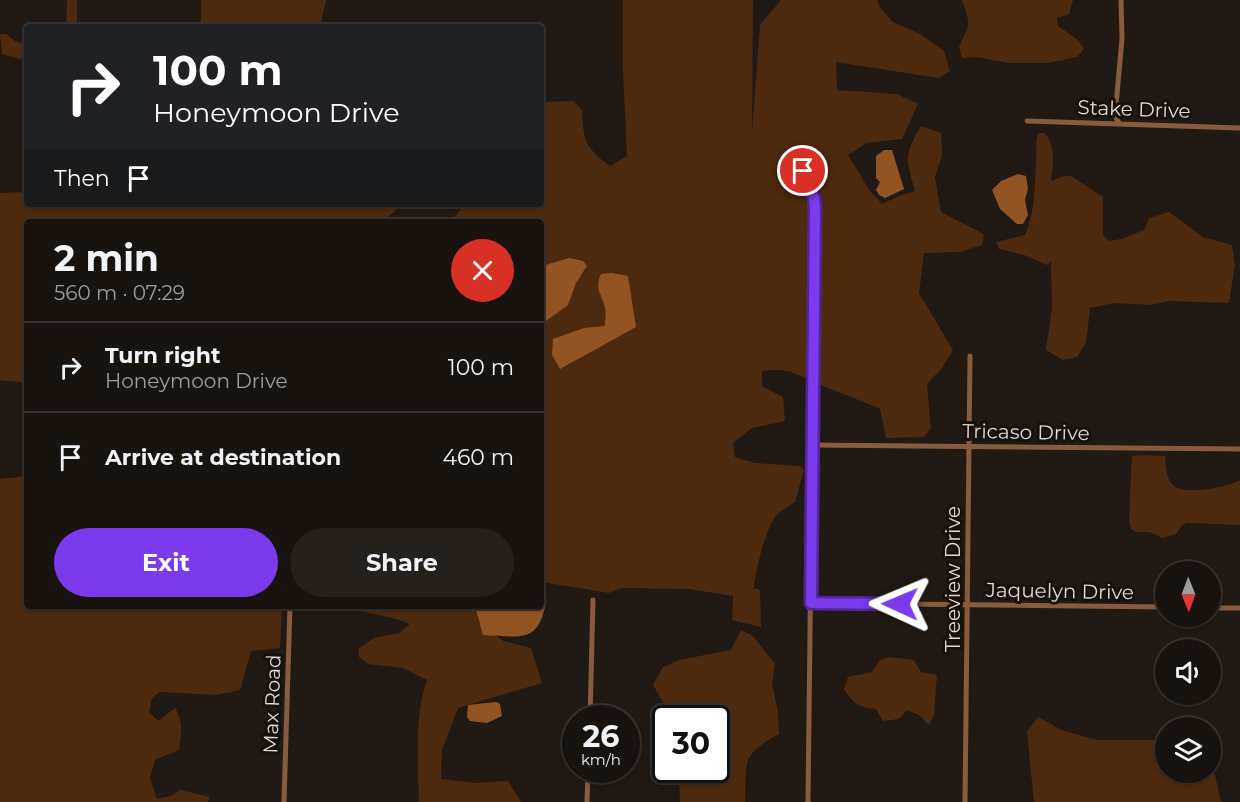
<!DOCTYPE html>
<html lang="en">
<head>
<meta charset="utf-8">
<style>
	body { margin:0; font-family:Montserrat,sans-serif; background:#26201d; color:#f1f3f6; height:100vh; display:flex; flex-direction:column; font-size:22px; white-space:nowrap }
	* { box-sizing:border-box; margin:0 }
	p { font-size:20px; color:#9f9e9e }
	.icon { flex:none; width:33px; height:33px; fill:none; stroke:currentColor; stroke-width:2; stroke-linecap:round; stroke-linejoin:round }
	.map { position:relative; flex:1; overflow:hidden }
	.details { position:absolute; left:24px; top:219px; width:520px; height:390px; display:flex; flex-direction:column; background:#19130f; border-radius:6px; box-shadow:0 2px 4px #0004,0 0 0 2px #37322f }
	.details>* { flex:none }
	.hud { position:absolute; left:24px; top:24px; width:520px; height:183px; border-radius:6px; box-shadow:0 2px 4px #0004,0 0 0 2px #37322f; background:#202124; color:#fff; overflow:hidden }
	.needle { width:39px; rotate:179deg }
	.tools { position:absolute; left:1155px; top:561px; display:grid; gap:12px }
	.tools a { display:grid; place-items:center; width:66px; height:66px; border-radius:50%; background:#19130f; box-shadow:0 2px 4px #0004,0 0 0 2px #37322f; font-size:30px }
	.speed { position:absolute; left:562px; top:705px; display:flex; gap:12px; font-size:30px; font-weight:700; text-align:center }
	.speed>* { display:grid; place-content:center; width:78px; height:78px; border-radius:50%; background:#19130f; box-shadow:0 2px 4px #0004,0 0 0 2px #37322f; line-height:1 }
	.speed small { font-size:15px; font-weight:400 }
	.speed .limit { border:3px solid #111; border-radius:9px; background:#fff; color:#111 }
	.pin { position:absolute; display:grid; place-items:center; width:51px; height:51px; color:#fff; margin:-26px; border:3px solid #fff; border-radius:50%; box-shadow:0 2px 6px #0007 }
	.me { position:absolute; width:66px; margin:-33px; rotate:271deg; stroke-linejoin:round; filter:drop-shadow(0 0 4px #0008) }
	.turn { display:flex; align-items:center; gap:21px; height:126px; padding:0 30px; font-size:27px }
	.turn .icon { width:78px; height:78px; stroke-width:2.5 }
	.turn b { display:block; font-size:42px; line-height:51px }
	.then { display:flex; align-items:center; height:57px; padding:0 30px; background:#0003; gap:12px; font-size:22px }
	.round { display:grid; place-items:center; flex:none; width:63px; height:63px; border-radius:32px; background:#26201d }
	.overview { display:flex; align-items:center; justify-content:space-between; height:102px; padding:0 30px }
	h1 { font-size:36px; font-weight:700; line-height:45px }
	.button { display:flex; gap:12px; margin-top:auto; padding:12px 30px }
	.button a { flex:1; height:69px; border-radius:36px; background:#7c3aed; color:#fff; font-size:24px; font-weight:700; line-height:69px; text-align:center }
	.button a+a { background:#26201d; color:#f1f3f6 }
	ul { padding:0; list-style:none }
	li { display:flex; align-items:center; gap:18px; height:90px; padding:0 30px; border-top:2px solid #37322f }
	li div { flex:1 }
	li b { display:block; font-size:22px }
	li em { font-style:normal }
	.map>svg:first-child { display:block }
</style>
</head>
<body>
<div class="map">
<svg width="1240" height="802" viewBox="0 0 1240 802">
	<rect width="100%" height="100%" fill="#211914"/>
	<g fill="#4d290d">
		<polygon points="67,0 77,0 77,27 66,27"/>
		<polygon points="201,0 326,0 320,27 201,27"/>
		<path d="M623 0H753L752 132 760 25 781 0H877L880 7 893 22 920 34 944 51 950 71 938 78 836 62 837 90 897 94 918 104 902 139 867 143 848 155 870 191 882 204 901 195 915 191C906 159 903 157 921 126L941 133 942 156 935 177 941 212 984 234 982 245 960 252 924 253 919 293 953 350 942 368 927 384 931 428 924 437 886 438 880 409C861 400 842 394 823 386 799 375 789 367 762 371V386L783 397 785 421 752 428 733 443 735 457 755 463 800 466 804 470 795 502C789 506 781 510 776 516 766 528 755 572 754 588L760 590 761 627 732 620 733 596 689 589 621 588 609 593 542 582V222H449L459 212 463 204H542V102L573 101 582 110C584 142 584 146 610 166L627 156 623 70Z"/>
		<path d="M962 0H1073L1069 14 1057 18 1058 26 1078 40 1084 49 1077 57 1048 63H1008L977 57 962 58 959 47C970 23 971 25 962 0Z"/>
		<polygon points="0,34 6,34 15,41 27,45 27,61 2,54"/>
		<path d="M1038 133H1045C1056 148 1053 163 1051 181L1064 176H1071L1103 197V235L1109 241 1121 239 1144 230 1149 218 1169 212 1203 237 1232 245 1235 265 1229 303 1167 301 1151 305 1114 303 1090 308 1086 343 1077 357 1063 360 1046 350 1052 308 1051 261 1047 265 1024 255 999 249 996 242 1025 235C1035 213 1035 185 1036 161 1037 151 1035 143 1038 133Z"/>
		<polygon points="27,192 27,204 403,204 382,222 27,222 27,383 0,380 0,193"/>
		<path d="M1147 455 1165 456C1166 465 1166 477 1172 484 1182 497 1228 487 1240 480V525L1187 523 1182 525 1176 534 1162 538 1149 532H1137L1131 529 1129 520 1132 456Z"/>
		<path d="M27 476V606H282L280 648 251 651 240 690 216 695 160 692 152 698 149 712 158 721 175 708C184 721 181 735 179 750L155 760 150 778 157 799 171 796 181 790 210 797 208 802H0V479Z"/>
		<path d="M346 606H483L488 627 503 641 531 648 542 683 458 708 442 750 441 779 476 783 508 781 521 802H419C418 765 414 715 427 680L403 668 368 664 359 657 358 649 374 638 399 633 410 624C389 615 367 614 346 607Z"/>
		<path d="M741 630 753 636 775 664 772 684 778 712 779 734C740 756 747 760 745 802H680L679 780 676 770H717V718H670L669 713 653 685 663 667 679 660 731 650Z"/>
		<path d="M889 657 914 660 921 672 937 675 934 715 929 725 919 715 907 710 899 719 883 721 876 709C858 707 854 704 844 689L848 677 872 672 880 660Z"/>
		<polygon points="1038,717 1064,731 1098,740 1165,740 1166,772 1210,772 1211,744 1212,744 1212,762 1221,802 1034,802 1027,732"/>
	</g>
	<g fill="#935424">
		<polygon points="884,150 892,150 904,189 885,198 879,195 876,190 880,182 876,178 876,156"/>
		<polygon points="1018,174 1026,176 1028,189 1025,200 1028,215 1023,224 1017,224 1000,209 992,190 1001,181"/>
		<polygon points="569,258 583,261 587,266 576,283 568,305 542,324 542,266"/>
		<path d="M612 273 628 276 636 327 560 369 552 355 553 339 584 328 605 326C605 319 607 311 604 304 600 292 595 287 601 274Z"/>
		<path d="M542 595H545C548 602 545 607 543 614 537 636 523 638 502 636 496 635 490 636 483 635L475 606H511L524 609 525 606H542Z"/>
		<polygon points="496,702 500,704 502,716 487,723 470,721 467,717 468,705"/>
	</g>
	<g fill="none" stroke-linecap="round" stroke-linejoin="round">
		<g stroke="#875b3c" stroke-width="5">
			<polyline points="1027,121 1240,128"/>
			<polyline points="1119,123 1115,116 1122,39 1121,0"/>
			<polyline points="803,171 811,192 815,207 808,802"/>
			<polyline points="812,445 1240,449"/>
			<polyline points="811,603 1166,607"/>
			<polyline points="1210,608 1240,608"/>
			<polyline points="590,718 593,600"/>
			<polyline points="284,802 290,606"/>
			<polyline points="587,802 588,770"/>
			<polyline points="965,802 970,356"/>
		</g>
	</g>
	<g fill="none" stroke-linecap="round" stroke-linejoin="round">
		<defs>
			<polyline id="route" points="803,171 814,198 815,207 811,603 900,604"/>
		</defs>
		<use href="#route" stroke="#51269a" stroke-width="15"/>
		<use href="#route" stroke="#7c3aed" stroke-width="10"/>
	</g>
	<g text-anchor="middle" stroke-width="6" stroke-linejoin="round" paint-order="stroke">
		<g font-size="20" fill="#ded9d5" stroke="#17100b">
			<text transform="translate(1134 109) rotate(2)" y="7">Stake Drive</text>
			<text transform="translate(1026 432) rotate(1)" y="7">Tricaso Drive</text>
			<text transform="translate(953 579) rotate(-90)" y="7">Treeview Drive</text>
			<text transform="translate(1060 591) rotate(1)" y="7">Jaquelyn Drive</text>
			<text transform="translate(272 704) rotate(-88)" y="7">Max Road</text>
		</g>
	</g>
</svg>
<div class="tools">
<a><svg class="needle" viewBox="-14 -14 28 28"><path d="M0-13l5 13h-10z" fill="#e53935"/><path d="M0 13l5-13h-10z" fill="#9f9e9e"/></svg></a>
<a><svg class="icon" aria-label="sound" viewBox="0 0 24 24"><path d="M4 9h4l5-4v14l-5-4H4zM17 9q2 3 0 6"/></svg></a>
<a><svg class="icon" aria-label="layers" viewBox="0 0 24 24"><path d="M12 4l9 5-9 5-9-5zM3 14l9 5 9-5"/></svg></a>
</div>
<div class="speed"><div>26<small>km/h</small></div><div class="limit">30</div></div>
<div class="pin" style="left:803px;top:171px;background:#d93025"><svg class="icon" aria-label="arrive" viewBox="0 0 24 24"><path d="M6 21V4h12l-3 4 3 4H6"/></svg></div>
<svg class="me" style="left:900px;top:604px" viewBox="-20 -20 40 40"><path d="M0-17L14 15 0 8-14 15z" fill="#7c3aed" stroke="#fff" stroke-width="4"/></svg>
<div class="hud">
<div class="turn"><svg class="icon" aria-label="right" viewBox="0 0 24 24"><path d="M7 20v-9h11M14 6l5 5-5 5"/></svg><div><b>100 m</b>Honeymoon Drive</div></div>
<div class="then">Then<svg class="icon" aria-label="arrive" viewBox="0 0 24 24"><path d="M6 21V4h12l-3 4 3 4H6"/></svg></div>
</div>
<section class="details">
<div class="overview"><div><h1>2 min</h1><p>560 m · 07:29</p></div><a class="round" style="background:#d93025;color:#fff"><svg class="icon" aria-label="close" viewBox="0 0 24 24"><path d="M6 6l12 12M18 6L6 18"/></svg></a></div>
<ul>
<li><svg class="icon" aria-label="right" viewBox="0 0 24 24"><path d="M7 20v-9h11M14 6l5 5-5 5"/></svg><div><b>Turn right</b><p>Honeymoon Drive</p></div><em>100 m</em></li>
<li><svg class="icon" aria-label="arrive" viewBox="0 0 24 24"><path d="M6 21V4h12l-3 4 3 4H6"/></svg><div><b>Arrive at destination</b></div><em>460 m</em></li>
</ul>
<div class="button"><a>Exit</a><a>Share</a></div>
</section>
</div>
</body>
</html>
